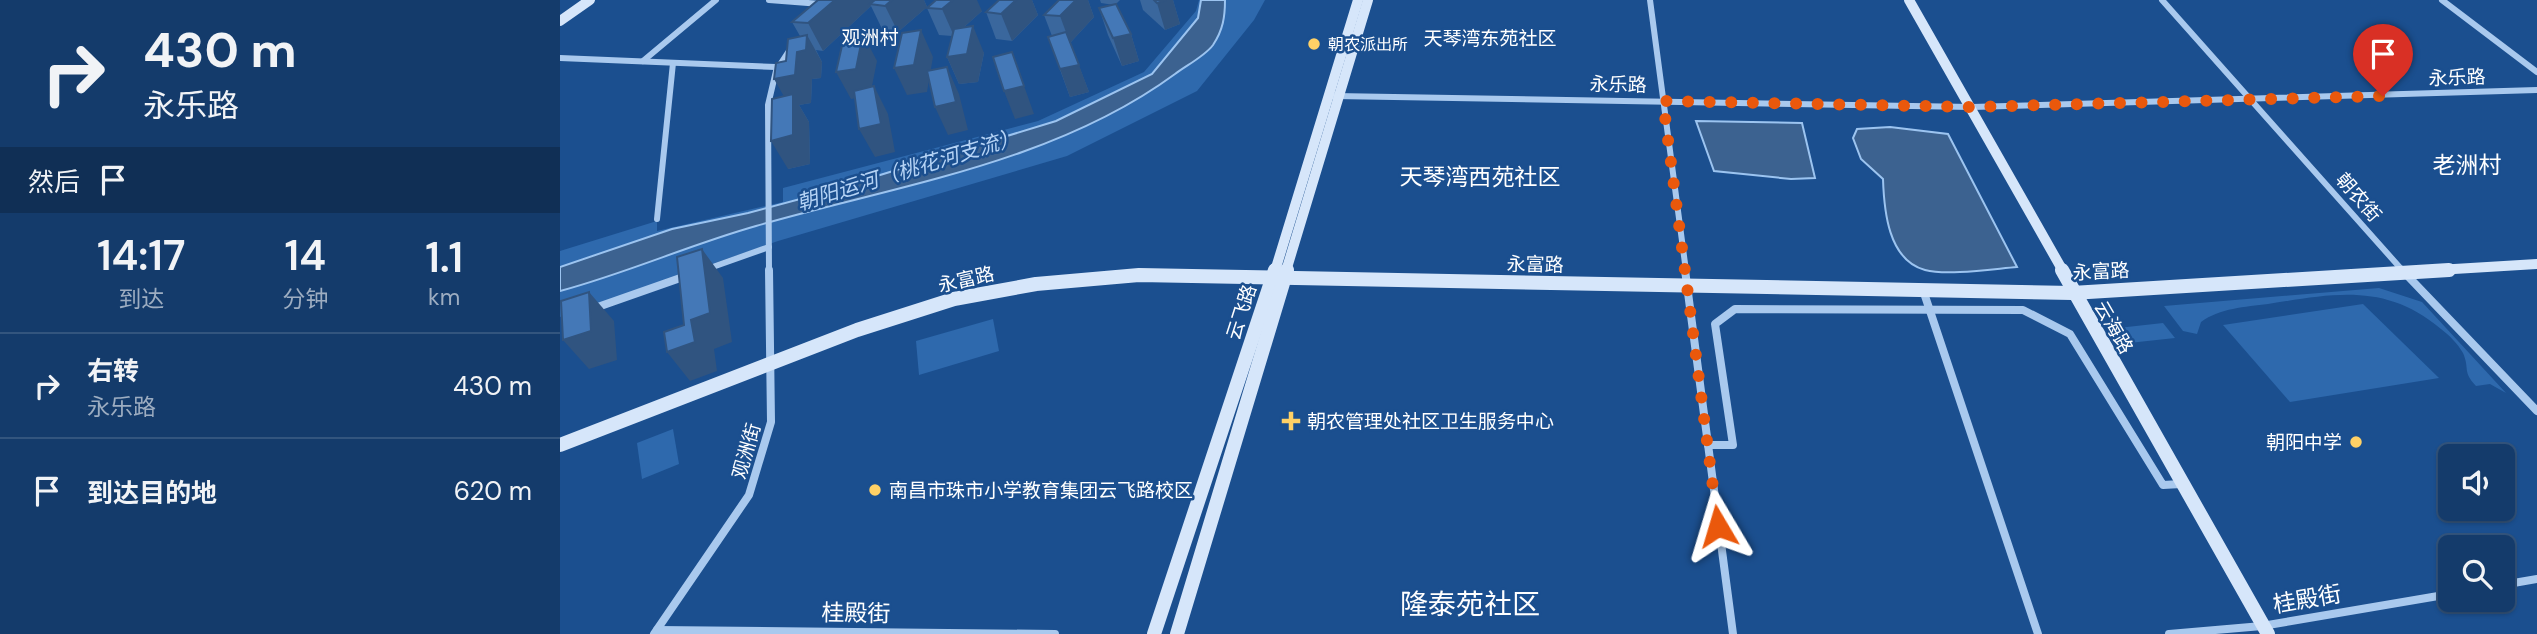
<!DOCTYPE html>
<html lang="zh">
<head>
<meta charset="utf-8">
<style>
	body { margin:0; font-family:"DM Sans","Noto Sans SC",sans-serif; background:#1d4271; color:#f1f3f6; height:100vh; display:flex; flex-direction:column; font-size:26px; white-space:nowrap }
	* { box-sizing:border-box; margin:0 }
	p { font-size:23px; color:#9dadc1 }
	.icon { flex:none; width:38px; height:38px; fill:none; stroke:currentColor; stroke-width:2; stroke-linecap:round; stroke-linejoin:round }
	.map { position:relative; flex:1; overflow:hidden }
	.details { display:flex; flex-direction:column; background:#143b6b; width:560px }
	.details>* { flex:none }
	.top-card { background:#143b6b; color:#f1f3f6; overflow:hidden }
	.fabs { position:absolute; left:1878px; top:444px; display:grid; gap:14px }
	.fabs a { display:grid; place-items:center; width:77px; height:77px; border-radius:10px; background:#143b6b; box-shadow:0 2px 5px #0004,0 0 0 2px #33557e; font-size:35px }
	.pin { position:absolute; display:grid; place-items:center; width:60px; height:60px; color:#fff; margin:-72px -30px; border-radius:50% 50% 50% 0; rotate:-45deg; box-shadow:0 0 7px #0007 }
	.pin .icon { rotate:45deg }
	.me { position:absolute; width:77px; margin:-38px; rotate:353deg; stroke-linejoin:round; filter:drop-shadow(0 0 5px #0008) }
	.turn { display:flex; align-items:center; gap:24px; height:147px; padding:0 28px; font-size:32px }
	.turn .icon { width:91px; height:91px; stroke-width:2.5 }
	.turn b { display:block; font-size:49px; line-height:60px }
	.then { display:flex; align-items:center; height:66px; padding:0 28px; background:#0003; gap:14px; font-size:26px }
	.eta { display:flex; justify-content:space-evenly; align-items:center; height:119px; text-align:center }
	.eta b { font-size:42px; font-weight:600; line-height:49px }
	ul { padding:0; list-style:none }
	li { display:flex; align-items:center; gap:21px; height:105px; padding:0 28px; border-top:2px solid #33557e }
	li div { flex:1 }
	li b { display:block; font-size:26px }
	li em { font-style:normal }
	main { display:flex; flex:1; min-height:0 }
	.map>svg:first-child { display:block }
</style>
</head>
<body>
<main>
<section class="details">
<div class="top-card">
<div class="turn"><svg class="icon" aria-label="right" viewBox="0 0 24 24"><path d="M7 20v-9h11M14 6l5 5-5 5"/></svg><div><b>430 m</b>永乐路</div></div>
<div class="then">然后<svg class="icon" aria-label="arrive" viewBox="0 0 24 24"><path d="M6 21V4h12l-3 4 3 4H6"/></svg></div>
</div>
<div class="eta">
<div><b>14:17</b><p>到达</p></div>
<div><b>14</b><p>分钟</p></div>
<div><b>1.1</b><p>km</p></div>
</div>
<ul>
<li><svg class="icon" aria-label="right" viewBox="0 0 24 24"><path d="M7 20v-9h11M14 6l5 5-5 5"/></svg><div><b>右转</b><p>永乐路</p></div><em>430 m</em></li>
<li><svg class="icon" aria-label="arrive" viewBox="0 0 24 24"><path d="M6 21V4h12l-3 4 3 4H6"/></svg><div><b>到达目的地</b></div><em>620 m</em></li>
</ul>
</section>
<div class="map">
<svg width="1977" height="634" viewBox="0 0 1977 634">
	<rect width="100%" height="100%" fill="#1b4f8f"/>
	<g fill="#2e69ad">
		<polygon points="639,0 705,0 694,20 637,91 507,156 218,241 0,317 0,251 97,221 97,231 223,202 223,188 478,121 584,72 636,11"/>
		<path d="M1819 288 1862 302 1946 393 1930 384 1916 386C1902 371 1910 369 1903 353 1898 344 1889 335 1881 329 1825 282 1773 294 1708 304 1685 307 1660 308 1641 322L1637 334 1623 331 1604 306Z"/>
		<polygon points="1803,304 1879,378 1730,402 1663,325"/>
		<polygon points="433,319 439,351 359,375 356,341"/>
		<polygon points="1603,323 1615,338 1569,343 1558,328"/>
		<polygon points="113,429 119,464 82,479 77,443"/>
	</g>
	<g fill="#3c6290" stroke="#9cc4f0" stroke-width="2">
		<path d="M641 0H665C665 17 663 30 653 45 645 56 627 65 615 74 494 163 338 185 196 226 129 245 67 273 0 291V267L112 229 188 213 255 195 496 121 592 74 638 18Z"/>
		<polygon points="1136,121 1242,123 1255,178 1231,179 1154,171"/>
		<path d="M1330 127 1388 134 1457 267C1433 269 1387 276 1365 270 1328 260 1324 210 1323 179L1301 159 1293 138 1297 129Z"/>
	</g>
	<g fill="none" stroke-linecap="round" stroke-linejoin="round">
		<g stroke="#a9c9ee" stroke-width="6">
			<polyline points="209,0 261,4"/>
			<polyline points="1090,0 1126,271"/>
			<polyline points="1602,0 1843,271"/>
			<polyline points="1882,0 1977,72"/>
			<polyline points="0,58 216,67"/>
			<polyline points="83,61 156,0"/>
			<polyline points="775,96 1412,107 1977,90"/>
			<polyline points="97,219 113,63"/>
			<polyline points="147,269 209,247"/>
			<polyline points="209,271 208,105 216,71 231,48"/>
		</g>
		<g stroke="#a9c9ee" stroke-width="8">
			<polyline points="1125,270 1173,634"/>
			<polyline points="1842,270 1977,411"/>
			<polyline points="1363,290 1478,634"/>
			<polyline points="32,309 126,276"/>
			<polyline points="1148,445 1173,445 1155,324 1175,309 1463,310 1510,334 1603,485 1621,484"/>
			<polyline points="1942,585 1977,579"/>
			<polyline points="97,630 495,634"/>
			<polyline points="94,634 189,495 211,422 209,270"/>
			<polyline points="1609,634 1702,626 1890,594"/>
		</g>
		<g stroke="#d6e6fa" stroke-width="10">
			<polyline points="1349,0 1503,271"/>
			<polyline points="0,21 30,0"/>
			<polyline points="715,271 798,0"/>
			<polyline points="726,271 808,0"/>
			<polyline points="1861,271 1977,264"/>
		</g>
		<g stroke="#d6e6fa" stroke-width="14">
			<polyline points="1502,270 1708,634"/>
			<polyline points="0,445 297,330 394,299 476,284 579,275 1512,293 1889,270"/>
			<polyline points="594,634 715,270"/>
			<polyline points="617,634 727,270"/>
		</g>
	</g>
	<g fill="#3a679d">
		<polygon points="258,0 364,0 367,7 338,32 323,31 311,6 263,51 256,50 262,62 261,78 252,79 251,103 239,105 249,122 250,164 228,169 224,96 226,61 240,36 232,22"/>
		<polygon points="439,0 472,0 478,15 452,41 436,39 426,12"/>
		<polygon points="499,0 528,0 534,17 510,43 529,92 510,97 488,37 492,36 484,15"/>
		<polygon points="540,0 560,0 556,4 571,34 579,61 562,66 548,35 539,8 554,5 541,3"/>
		<polygon points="580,0 613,0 620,24 605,30 583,10"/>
		<polygon points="367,8 422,11 403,28 424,53 418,82 399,84 387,57 392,36 379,35"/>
	</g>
	<g fill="#305480">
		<polygon points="275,0 317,0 310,4 311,6 263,51 248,23"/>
		<polygon points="332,0 364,0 367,7 338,32 325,6"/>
		<polygon points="393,0 417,0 422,11 394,36 382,9"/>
		<polygon points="456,0 472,0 478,15 452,41 441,14"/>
		<polygon points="516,0 528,0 534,17 510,43 500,16"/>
		<polygon points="606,0 613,0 620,24 605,30 597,3"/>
		<polygon points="413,26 424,53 418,82 399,84 387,57"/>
		<polygon points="361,30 373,57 367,92 347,95 334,68"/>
		<polygon points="303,34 317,61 310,96 291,99 276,72"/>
		<polygon points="571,34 579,61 562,66 553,38"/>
		<polygon points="247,35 262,62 261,78 252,79 251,103 239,105 249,122 250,164 228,169 211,141 230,107 214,79"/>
		<polygon points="452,52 474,114 455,119 444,91"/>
		<polygon points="519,65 529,92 510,97 500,69"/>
		<polygon points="387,67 399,94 408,130 388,135 375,107"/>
		<polygon points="314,86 328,114 335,152 315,157 299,129"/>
		<polygon points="142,249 163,278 172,342 154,349 157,371 130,381 107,352 131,320"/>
		<polygon points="29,292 54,321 57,360 29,369 3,340"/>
	</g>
	<g fill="#4478b7" stroke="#305480" stroke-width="2">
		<polygon points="258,0 275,0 248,23 232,22"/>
		<polygon points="315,0 332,0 325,6 310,4"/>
		<polygon points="376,0 393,0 382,9 367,8"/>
		<polygon points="439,0 456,0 441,14 426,12"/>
		<polygon points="499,0 516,0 500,16 484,15"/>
		<polygon points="594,0 606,0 597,3"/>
		<polygon points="556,4 571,34 553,38 539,8"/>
		<polygon points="413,26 407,54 387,57 394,29"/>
		<polygon points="361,30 354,65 334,68 342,33"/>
		<polygon points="506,32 519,65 500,69 488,37"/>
		<polygon points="303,34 296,69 276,72 284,37"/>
		<polygon points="247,35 246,50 237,52 235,75 214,79 216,63 226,61 228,39"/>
		<polygon points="452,52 464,86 444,91 433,57"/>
		<polygon points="387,67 396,102 375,107 367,71"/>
		<polygon points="314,86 321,124 299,129 294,91"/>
		<polygon points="233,94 233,135 211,141 212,99"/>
		<polygon points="142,249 150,313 131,320 135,342 107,352 104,332 124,325 117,257"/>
		<polygon points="29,292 31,331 3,340 1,301"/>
	</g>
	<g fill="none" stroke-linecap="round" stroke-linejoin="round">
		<polyline stroke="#ea580c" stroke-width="12" stroke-dasharray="0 21.6" points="1158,526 1103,101 1412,107 1823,96"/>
	</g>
	<g fill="#ffd166" stroke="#1b4f8f" stroke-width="2.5">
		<circle cx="754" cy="44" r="7"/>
		<path d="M727.5 410.5h7v7h7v7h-7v7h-7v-7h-7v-7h7z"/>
		<circle cx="1796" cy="442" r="7"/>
		<circle cx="315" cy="490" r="7"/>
	</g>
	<g text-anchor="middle" stroke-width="5" stroke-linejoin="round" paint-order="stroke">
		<g font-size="16" fill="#fff" stroke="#1b4f8f" text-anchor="start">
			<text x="768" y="50">朝农派出所</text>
		</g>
		<g font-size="19" fill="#fff" stroke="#1b4f8f">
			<text x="310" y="44">观洲村</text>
			<text x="930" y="45">天琴湾东苑社区</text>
		</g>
		<g font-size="19" fill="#fff" stroke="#1b4f8f">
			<text transform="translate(1897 77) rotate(-2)" y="7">永乐路</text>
			<text transform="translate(1058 84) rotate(1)" y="7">永乐路</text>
			<text transform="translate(1799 197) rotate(49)" y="7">朝农街</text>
			<text transform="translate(975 264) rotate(1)" y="7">永富路</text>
			<text transform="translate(1541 271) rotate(-3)" y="7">永富路</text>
			<text transform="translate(406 279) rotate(-13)" y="7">永富路</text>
			<text transform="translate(681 312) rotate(-72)" y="7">云飞路</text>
			<text transform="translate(1554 327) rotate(60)" y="7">云海路</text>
			<text transform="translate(186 451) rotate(-74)" y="7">观洲街</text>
		</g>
		<g font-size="19" fill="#fff" stroke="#1b4f8f" text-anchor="start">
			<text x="747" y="428">朝农管理处社区卫生服务中心</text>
			<text x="1782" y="449" text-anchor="end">朝阳中学</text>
			<text x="329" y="497">南昌市珠市小学教育集团云飞路校区</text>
		</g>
		<g font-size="21" font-style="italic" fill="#b5d3f5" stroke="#1b4f8f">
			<text transform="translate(348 170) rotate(-17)" y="7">朝阳运河（桃花河支流）</text>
		</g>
		<g font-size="23" fill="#fff" stroke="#1b4f8f">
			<text x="1907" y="173">老洲村</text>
			<text x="920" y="185">天琴湾西苑社区</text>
		</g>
		<g font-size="23" fill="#fff" stroke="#1b4f8f">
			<text transform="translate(1747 599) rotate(-10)" y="8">桂殿街</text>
			<text transform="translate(296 613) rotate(1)" y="8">桂殿街</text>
		</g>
		<g font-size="28" fill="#fff" stroke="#1b4f8f">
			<text x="910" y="614">隆泰苑社区</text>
		</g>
	</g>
</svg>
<div class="fabs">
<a><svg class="icon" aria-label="sound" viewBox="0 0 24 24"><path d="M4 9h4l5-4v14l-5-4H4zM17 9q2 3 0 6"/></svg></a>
<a><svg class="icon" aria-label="search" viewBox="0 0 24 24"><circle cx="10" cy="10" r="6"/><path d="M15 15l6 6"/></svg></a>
</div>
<div class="pin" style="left:1823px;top:96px;background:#d93025"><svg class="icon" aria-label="arrive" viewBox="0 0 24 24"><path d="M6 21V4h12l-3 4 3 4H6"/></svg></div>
<svg class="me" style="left:1158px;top:526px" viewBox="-20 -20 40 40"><path d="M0-17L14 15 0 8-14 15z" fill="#ea580c" stroke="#fff" stroke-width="4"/></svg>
</div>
</main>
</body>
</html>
